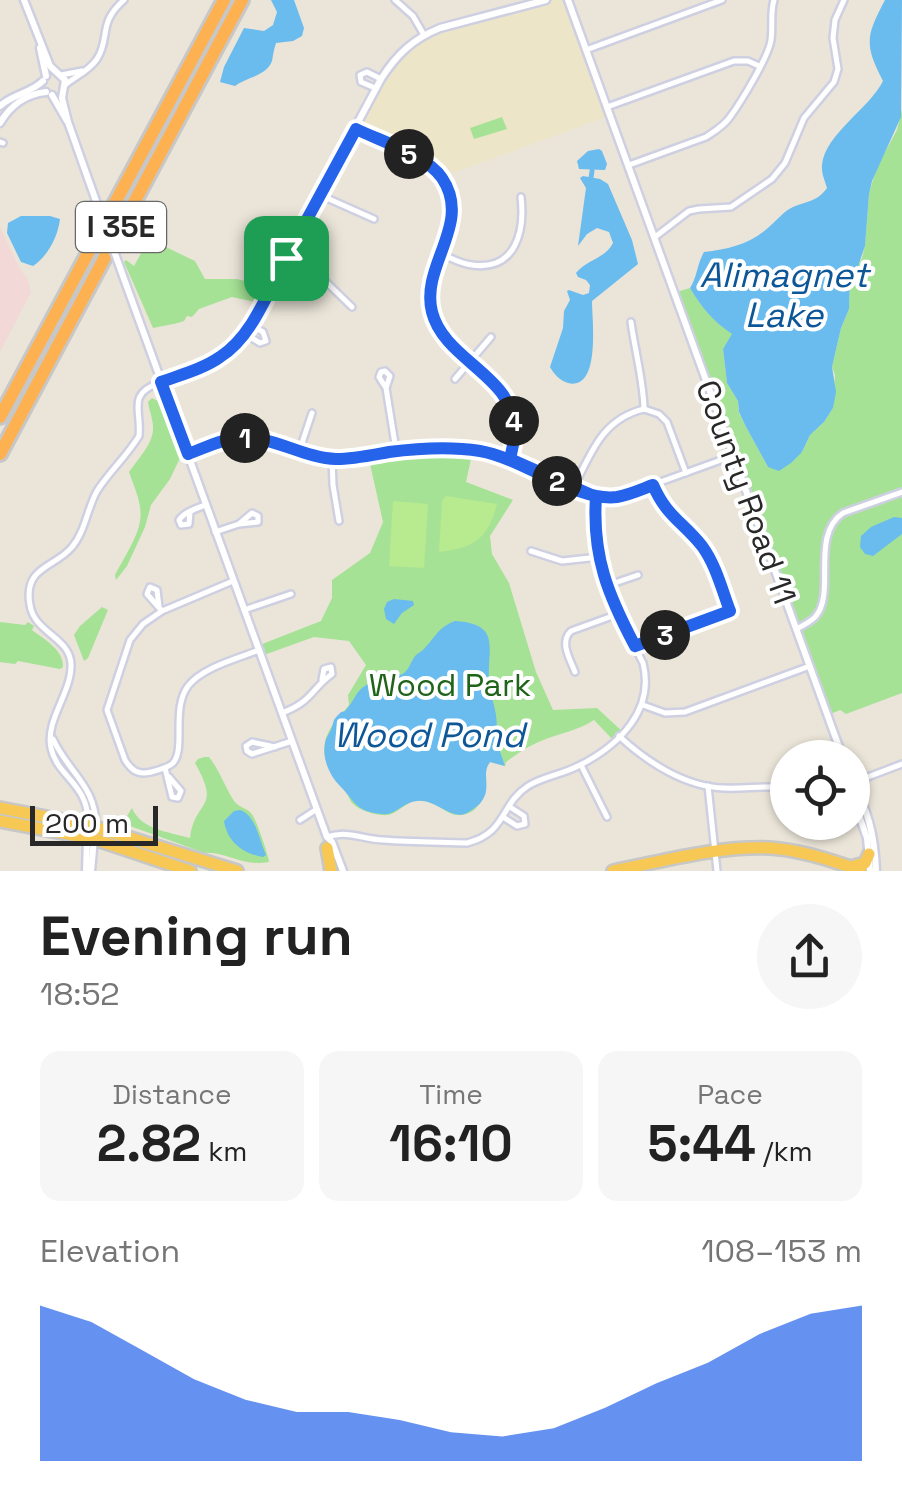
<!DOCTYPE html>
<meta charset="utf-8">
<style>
:root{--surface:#fff;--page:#f6f6f6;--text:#222;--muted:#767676;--accent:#2563eb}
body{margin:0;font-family:"Space Grotesk",sans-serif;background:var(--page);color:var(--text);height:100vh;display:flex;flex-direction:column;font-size:38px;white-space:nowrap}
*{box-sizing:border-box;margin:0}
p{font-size:32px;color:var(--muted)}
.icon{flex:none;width:55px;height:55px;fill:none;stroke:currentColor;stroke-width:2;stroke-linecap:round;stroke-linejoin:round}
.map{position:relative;height:871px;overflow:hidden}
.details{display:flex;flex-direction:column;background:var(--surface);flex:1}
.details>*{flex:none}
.buttons{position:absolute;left:770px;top:740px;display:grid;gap:20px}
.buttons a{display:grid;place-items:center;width:100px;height:100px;border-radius:50%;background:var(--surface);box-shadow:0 2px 8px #0004;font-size:50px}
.scale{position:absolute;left:30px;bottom:25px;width:128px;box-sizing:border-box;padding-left:10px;border:5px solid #282828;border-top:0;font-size:28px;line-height:35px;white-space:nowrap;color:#282828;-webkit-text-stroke:8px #fff;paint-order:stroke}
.pin{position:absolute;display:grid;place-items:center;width:85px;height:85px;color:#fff;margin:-42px;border-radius:20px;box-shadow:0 5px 15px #0006}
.km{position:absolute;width:50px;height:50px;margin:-25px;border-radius:50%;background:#222;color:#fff;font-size:28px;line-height:50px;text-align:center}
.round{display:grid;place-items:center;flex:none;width:105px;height:105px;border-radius:52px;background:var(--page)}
.head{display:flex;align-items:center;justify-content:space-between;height:170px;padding:0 40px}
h1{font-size:55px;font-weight:800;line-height:75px}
.figures{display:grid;grid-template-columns:repeat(3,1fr);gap:15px;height:170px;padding:10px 40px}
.figures div{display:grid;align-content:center;border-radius:20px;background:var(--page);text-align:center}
.figures b{font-size:50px;font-weight:800}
.figures small{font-size:28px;font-weight:400}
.figures p{font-size:28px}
.chart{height:280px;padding:20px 40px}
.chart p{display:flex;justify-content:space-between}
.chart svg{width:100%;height:180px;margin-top:10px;fill:var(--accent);opacity:.7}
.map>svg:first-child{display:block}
</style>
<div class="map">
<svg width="902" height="871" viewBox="0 0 902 871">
<rect width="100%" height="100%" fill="#ebe5d9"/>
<polygon fill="#ede5c8" points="546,0 568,0 609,116 442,177 424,162 356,129 390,65 424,35"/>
<polygon fill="#f2d8d6" points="0,227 20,269 28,280 31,292 0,352"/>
<g fill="#a5e295">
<path d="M 902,109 L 902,693 L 846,714 L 840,710 L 828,715 L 673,293 L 690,288 C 701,307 715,322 733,334 L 723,349 L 727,383 L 738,401 L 739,413 L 745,425 L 768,467 L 802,452 L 810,435 L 824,422 L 833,408 L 835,375 L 832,367 L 841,328 L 849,309 L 850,277 L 862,258 L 865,246 L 869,193 L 877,167 L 897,130 Z"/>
<polygon points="502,117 507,129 474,139 470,128"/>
<polygon points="149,239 195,261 205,279 237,279 263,286 255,302 232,297 199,309 192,317 187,316 184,321 178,323 153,328 124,262 126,260 134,266"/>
<path d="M 152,398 L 160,402 L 180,458 L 170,479 L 151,505 L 145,527 L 127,566 L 116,580 L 115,575 C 122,561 138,537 140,521 C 143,505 134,487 129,472 C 138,459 154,443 153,427 C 153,419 149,410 148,402 Z"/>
<path d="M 425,447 L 473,450 L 466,482 L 513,500 L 490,536 L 492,554 L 509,583 L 536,672 L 553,710 L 597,708 L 623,732 L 614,741 L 594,720 C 578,731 559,733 541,741 C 528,746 517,754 506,762 L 505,766 L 490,762 L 485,770 C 490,788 481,816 458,815 C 445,815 435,798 415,801 C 405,803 398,813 388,815 C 378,816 359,811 352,803 C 349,799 348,794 344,790 C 333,777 321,761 325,742 C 328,727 340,716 349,705 L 348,695 L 366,665 L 349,641 L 314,637 L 261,656 L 257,646 L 321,621 L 332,598 L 332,580 L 370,553 L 383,522 L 368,455 Z"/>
<polygon points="102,607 108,610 88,658 84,661 74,635 80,626"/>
<path d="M 0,622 L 25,625 L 28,622 L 34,626 L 32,630 C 45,640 64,650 63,667 L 60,669 L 18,661 L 15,664 L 0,662 Z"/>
<path d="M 204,757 L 209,757 C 220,771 225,787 234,801 C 239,808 249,808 253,816 C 257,822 269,857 269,862 C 241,867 225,851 205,853 L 116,821 L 119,816 L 127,816 L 132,808 C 141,830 170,832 190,838 C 195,798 222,811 195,763 L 198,759 Z"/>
</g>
<g fill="#b8ea90">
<path d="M 446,496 L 497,504 C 488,539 474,548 439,552 L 442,501 Z"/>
<polygon points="393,501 428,504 424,568 389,566"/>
</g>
<g fill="#6abbee">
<path d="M 271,0 L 294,0 L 304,28 L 302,36 L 293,41 L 276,43 C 274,49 273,55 272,61 C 267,76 246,77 235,86 L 220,82 L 224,67 L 244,28 L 264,31 L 273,25 L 277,12 Z"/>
<path d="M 885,0 L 902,0 L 901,117 L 872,181 L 869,194 L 865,246 L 855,275 L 850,278 L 849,309 L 841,328 L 832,367 L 836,392 L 833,408 L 824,422 L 810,435 L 802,452 L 791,463 L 779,471 L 768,467 L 745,425 L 739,412 L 738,401 L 727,383 L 723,349 L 732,334 C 714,322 701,307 690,288 C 697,278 697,264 704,252 C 729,249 750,244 769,227 C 777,220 784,211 793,207 C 807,201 817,202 827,188 C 825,181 821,173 822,165 C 825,134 870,108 883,81 C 864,44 866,36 885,0 Z"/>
<polygon points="599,149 602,151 607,164 605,170 579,169 577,161 588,151"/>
<path d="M 583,176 L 600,179 L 608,184 L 632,240 L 638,264 L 592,301 C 592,320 601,391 568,383 C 559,380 554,374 550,367 L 563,328 L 564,311 L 570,300 L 567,291 L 569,290 L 583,295 L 589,293 L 590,285 L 586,280 L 578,277 L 576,273 C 586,260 606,258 613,243 L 609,232 L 597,228 L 587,234 L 578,246 L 586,188 L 580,178 Z"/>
<path d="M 21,216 L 50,216 L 60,219 C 58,236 48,256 33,266 L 21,262 L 7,233 L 8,223 Z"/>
<polygon points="894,517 902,518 902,534 873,556 865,554 860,547 861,536 871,527"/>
<polygon points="394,599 413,601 414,605 402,613 394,624 386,619 384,609 387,602"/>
<path d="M 455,621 C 502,624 487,648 489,680 C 490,700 501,716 495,737 L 505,766 L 490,762 C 478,777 500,795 467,813 C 451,821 437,799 417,801 C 403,802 395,816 382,814 C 354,811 357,803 340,786 C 330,776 322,759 325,744 C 325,739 329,734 331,730 C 334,722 332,722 337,716 C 347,706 340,718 349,706 C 354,700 356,693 362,688 C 373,679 387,680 397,672 L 401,675 C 411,669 409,663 416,655 C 418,653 421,652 423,650 C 435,638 437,628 455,621 Z"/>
<path d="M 240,810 C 256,815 259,840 266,855 L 263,857 C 244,854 227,842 224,821 L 234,811 Z"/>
</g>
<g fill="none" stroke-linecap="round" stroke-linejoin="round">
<polyline stroke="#6abbee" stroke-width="5" points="591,178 592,171"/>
<defs>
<g id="minor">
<polyline points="395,0 413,16 424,35"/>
<polyline points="586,50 722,0"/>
<polyline points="61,75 82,71"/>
<path d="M 65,85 C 76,76 89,71 97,59 C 111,37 97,24 124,0"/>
<polyline points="375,88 361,82 360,75 367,72 381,79"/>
<polyline points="607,107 734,61 748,61 759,66"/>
<path d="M 356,129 C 380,141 427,156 443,178 C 471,219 429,255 430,297 C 431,357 505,368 514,421 C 517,434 512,447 510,459"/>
<polyline points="0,142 3,143"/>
<path d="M 629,165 L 706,137 C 715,131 724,126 730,117 C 741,102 769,56 771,40 C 773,26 770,13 774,0"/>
<polyline points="320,195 374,219"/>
<polyline points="655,237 689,211 699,209 731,207 772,179 785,163 804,118 834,82 838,69 833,38 835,20 844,0"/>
<path d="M 441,254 C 451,258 461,264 472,265 C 516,271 525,231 521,197"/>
<polyline points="286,258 321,277 352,307"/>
<path d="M 631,322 C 635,351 643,379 644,408"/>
<polyline points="245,334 260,343 266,341 263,332 250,325"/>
<polyline points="455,379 491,337"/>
<polyline points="386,388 379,377 381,372 385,371 390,376 386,388 396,450"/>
<polyline points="644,409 659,414 667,422 686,473"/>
<polyline points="299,452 312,413"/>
<polyline points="188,454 225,440 242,437 260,439 332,459 425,447 455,448 485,452 510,459 596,497 619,497 732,456"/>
<polyline points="332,459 333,485 339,521"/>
<path d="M 573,489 C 591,453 602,419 644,409"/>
<path d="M 190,512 L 189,524 L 181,525 L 179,520 C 184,512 197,508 206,505"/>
<polyline points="215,532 239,524 258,522 258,516 252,513 239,524"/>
<polyline points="531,551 562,561 599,557"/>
<path d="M 233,581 L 162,611 L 143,624 L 130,640 L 107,710 L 125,760 C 132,771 138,775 151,772 C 158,770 168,768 173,763 C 186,749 171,709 188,686 C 203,667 237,659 259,650"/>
<polyline points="606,586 638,575"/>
<polyline points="159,607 157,590 150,587 147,594 162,611"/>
<polyline points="244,610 291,594"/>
<path d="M 797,629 C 803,625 811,622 816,616 C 836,592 810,535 843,513 L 902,492"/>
<path d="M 635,646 L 731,611 C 722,588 716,562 699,544 C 681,523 665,513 654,486"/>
<path d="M 575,672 C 570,659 559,642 571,631 L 618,614"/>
<polyline points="643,705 665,713 685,712 810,666"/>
<path d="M 282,713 C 313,701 310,690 332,674 L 331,667 L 324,669 L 322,680"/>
<path d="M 619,736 C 647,762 685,787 724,788 C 746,789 766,785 788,788"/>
<path d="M 53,739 C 68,772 96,786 96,826"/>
<polyline points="275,747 252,742 246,746 247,751 252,754 292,741"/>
<polyline points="581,765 607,817"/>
<polyline points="165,768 172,797 178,798 181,791 169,777"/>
<polyline points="852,783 902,764"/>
<polyline points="708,786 717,871"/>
<polyline points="503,817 517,826 525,824 524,816 510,807"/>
<polyline points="300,820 317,809"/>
<path d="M 88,822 C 88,783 57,777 51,748 C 45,721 71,693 71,666 C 72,638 34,633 30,605 C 23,566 55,568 72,547 C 85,532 87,509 97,491 C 109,472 127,456 139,436 C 142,410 126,394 161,382"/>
<path d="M 327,837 C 349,830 361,839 383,840 C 411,842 439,842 467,843 C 507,833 500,804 528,786 C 542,777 563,774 578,766 C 619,746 655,710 643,663 C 614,605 591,564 596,497"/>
</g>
<g id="tertiary">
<polyline points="24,0 50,66 65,80 62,98 68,122 91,187"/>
<polyline points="568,0 843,758"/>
<polyline points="40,48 46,76"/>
<polyline points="52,95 67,121"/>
<path d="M 0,106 C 13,94 31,93 43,81"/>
<path d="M 0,123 C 10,106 26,94 46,92"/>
<polyline points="123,276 327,837 332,842 343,871"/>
<path d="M 161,382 C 195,369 219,361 245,334 L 381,79 C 397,54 413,39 440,28 L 546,0"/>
<path d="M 852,785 C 870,810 875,841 876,871"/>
<polyline points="852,796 867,838 870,871"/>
<polyline points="86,871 87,839"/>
<polyline points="91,871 94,839"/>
</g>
<g id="trunk">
<polyline points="0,808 88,825 237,871"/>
<polyline points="0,821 94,839 190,871"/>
<polyline points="327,848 331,871"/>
<polyline points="851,867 865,863 869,854"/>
<path d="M 613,871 C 664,861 717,846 770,848 C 801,850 832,860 861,871"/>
</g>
<g id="motorway">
<polyline points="0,417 224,0"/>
<polyline points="0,454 242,0"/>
</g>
</defs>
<use href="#minor" stroke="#ced0e1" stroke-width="10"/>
<use href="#tertiary" stroke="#ced0e1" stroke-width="11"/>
<use href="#trunk" stroke="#c7c7c7" stroke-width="16"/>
<use href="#motorway" stroke="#c7c7c7" stroke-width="18"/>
<use href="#minor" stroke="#fff" stroke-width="5"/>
<use href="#tertiary" stroke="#fff" stroke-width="6"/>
<use href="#trunk" stroke="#f7c854" stroke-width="11"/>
<use href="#motorway" stroke="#feb150" stroke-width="12"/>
<defs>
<polyline id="tertiary-bridge" points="91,187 123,276"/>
</defs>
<use href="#tertiary-bridge" stroke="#ced0e1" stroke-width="11" stroke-linecap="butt"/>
<use href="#tertiary-bridge" stroke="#fff" stroke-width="6"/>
</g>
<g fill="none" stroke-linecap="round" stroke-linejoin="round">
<defs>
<path id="route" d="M 286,258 C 268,291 253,336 220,357 C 203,369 180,375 161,382 L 188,454 C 205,448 221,439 239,438 C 272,435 303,458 336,459 C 354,459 372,455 389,452 C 420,448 449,446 480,451 C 525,459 576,502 617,497 C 629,495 642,489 653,485 C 667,517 682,521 702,546 C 716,565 722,590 730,611 L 635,646 C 608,595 592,556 596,497 L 510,459 C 512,449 515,439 515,429 C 514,376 444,360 432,312 C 420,265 473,224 442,178 C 427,155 380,141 356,129 L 286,258"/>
</defs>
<use href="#route" stroke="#fff" stroke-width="20"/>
<use href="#route" stroke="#2563eb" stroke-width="12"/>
</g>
<g text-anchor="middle" stroke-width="8" stroke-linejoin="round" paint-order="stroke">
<rect fill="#fff" stroke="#686868" stroke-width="2.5" x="76" y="202" width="90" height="50" rx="8"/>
<g font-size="30" font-weight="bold" fill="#282828">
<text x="121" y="237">I 35E</text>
</g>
<g font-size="32" fill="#282828" stroke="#fff">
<text transform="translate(746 492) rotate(70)" y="11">County Road 11</text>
</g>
<g font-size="32" fill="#1f6419" stroke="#fff">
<text x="450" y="696">Wood Park</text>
</g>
<g font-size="35" font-style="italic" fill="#0d5697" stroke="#fff">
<text x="784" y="287">Alimagnet<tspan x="784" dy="40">Lake</tspan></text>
<text x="429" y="747">Wood Pond</text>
</g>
</g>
</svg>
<div class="buttons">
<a><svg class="icon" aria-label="locate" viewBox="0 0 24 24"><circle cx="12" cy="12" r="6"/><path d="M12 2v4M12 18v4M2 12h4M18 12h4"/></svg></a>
</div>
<div class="scale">200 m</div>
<div class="pin" style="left:286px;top:258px;background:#1e9e55"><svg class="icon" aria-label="arrive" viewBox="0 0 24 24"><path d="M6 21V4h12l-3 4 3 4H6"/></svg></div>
<b class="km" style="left:245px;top:438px">1</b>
<b class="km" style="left:557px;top:481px">2</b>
<b class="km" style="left:665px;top:635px">3</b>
<b class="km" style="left:514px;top:421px">4</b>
<b class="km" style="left:409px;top:154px">5</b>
</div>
<section class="details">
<div class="head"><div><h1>Evening run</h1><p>18:52</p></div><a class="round"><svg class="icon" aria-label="share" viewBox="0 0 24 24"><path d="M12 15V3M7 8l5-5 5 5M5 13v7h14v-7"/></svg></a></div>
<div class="figures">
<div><p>Distance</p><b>2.82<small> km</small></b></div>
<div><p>Time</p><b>16:10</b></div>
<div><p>Pace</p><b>5:44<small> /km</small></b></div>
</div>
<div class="chart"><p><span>Elevation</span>108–153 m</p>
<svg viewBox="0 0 160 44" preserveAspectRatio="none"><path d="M0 44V6L10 10L20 17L30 24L40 29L50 32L60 32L70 34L80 37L90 38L100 36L110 31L120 25L130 20L140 13L150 8L160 6V44z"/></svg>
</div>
</section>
